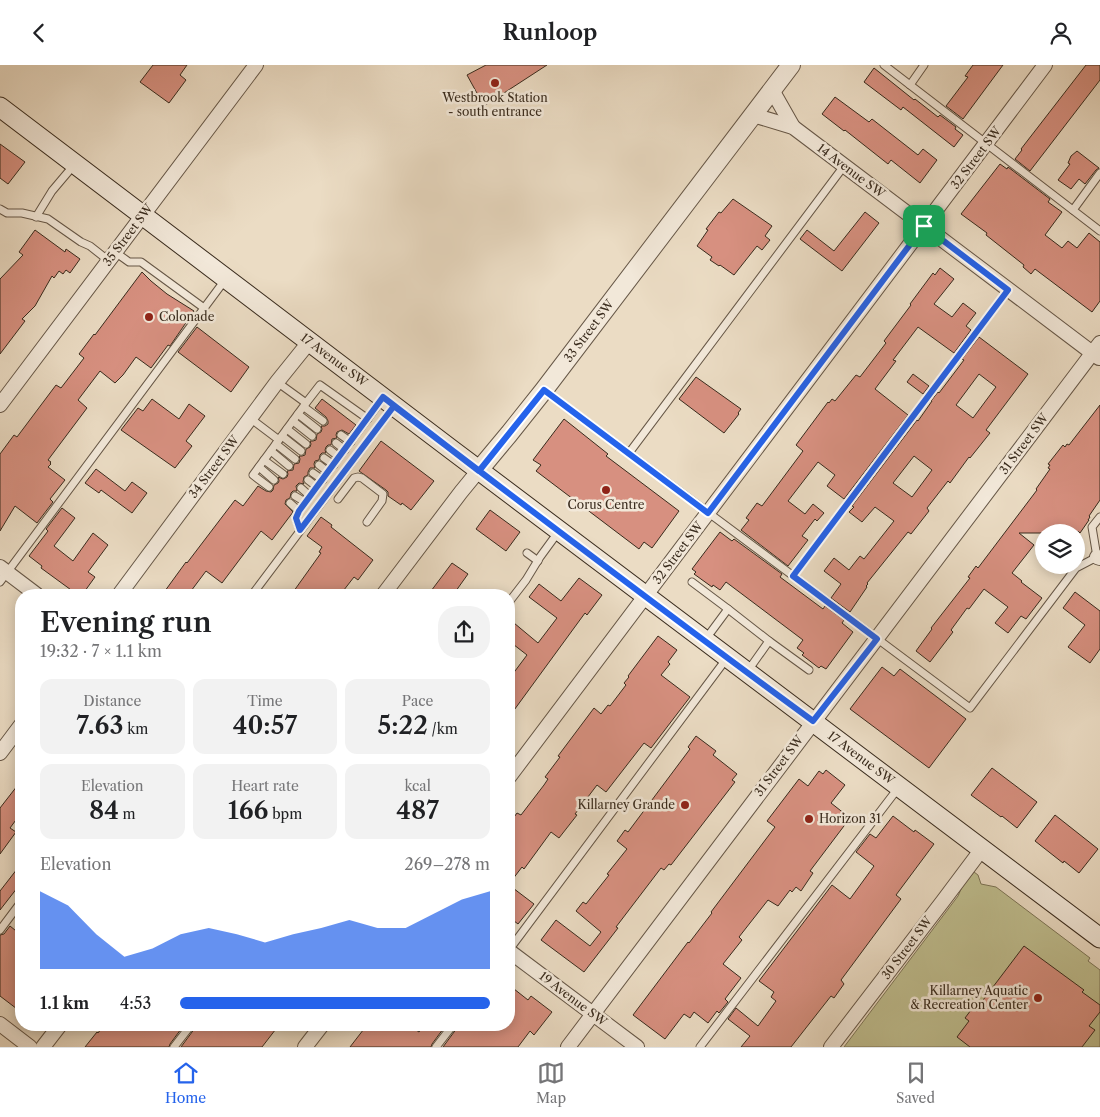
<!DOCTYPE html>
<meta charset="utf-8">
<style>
:root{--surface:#fff;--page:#f2f2f2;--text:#202124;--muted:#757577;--line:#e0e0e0;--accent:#2563eb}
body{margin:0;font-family:"Libre Caslon Text",serif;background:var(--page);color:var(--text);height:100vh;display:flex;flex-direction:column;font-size:19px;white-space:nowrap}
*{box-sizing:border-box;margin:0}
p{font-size:16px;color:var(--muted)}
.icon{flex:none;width:28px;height:28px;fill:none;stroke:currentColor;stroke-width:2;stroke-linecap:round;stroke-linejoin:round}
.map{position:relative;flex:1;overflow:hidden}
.details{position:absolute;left:15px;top:524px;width:500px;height:442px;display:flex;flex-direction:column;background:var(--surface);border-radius:20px;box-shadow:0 2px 12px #0003}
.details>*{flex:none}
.fabs{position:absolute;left:1035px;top:459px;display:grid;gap:10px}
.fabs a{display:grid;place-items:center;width:50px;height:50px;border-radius:50%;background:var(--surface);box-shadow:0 2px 12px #0003;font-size:25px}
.pin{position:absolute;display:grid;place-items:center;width:42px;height:42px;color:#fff;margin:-21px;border-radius:10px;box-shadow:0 2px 8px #0006}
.round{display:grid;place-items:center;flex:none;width:52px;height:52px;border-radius:20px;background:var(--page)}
.headline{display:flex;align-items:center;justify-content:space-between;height:85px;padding:0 25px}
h1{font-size:28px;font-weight:600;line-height:38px}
.figures{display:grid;grid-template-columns:repeat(3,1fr);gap:8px;height:85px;padding:5px 25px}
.figures div{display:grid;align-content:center;border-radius:12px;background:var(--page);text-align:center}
.figures b{font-size:25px;font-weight:600}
.figures small{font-size:14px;font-weight:400}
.figures p{font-size:14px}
.chart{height:140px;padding:10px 25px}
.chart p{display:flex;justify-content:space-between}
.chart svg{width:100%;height:90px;margin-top:5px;fill:var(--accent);opacity:.7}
ul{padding:0 25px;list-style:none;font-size:16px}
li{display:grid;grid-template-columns:80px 60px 1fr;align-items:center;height:38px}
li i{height:12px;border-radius:6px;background:var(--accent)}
header{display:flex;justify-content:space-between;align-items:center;height:65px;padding:0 25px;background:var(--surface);font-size:22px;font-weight:600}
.dock{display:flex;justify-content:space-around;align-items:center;height:70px;border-top:1px solid var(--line);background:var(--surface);font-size:14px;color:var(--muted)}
.dock a{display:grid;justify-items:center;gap:2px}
.dock .active{color:var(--accent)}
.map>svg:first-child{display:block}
</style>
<header><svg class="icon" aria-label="back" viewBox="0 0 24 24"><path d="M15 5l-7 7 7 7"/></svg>Runloop<svg class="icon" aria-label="person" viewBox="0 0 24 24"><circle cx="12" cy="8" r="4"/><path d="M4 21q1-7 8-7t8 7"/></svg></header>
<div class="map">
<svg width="1100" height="982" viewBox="0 0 1100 982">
<rect width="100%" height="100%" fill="#ebdcc4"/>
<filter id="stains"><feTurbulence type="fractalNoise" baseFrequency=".004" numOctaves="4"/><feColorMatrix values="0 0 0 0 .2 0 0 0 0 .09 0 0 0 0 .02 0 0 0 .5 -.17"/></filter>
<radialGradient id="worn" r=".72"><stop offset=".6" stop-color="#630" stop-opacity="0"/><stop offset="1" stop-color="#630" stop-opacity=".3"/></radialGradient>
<polygon fill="#bfbe8f" stroke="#7c7456" points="974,807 978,810 981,819 996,822 1090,893 1088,896 1100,905 1100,982 844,982 958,831 962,822"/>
<g fill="#d79080" stroke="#392b1d" fill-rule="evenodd">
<polygon points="153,0 187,0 180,10 186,15 169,38 140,17"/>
<polygon points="486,0 547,0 484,41 467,10"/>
<polygon points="973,0 1003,0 963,54 946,41 968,12 965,11"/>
<polygon points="1086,0 1100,0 1100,15 1030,106 1015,94 1022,85 1021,84"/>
<polygon points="874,3 914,35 915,34 938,52 940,50 956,62 955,64 963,70 954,82 903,42 901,45 864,17"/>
<polygon points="835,32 869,57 872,54 918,90 923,84 937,95 920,118 891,95 888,99 845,65 844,66 822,49"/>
<polygon points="0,79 25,97 8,119 0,113"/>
<polygon points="1077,86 1099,103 1096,105 1085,119 1079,114 1071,124 1058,115 1070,99 1068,98 1071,91"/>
<polygon points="1000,99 1007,104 1008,102 1050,134 1048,137 1062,147 1045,170 1062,183 1068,176 1077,183 1089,168 1100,177 1100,236 1092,247 1035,204 1031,209 1023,202 1024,200 986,170 987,168 961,149"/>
<polygon points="733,134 772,161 765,171 770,175 762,185 757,181 734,210 720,200 719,201 710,195 712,192 697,181 708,165 706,164 719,147 721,148"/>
<polygon points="865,147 879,158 842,206 800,174 807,165 834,186"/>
<polygon points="35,165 65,187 66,184 80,194 70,208 66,205 63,209 59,206 54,213 52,211 35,241 22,254 25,256 0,289 0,214 23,190 19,187"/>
<polygon points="940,203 954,214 934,239 952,252 963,238 976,248 966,261 971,265 954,288 918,262 893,295 896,296 875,324 908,350 844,434 827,421 835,410 818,397 788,436 805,449 813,439 824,448 817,456 815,454 802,471 808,475 788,501 741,465 749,455 746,453 757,438 762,441 803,386 796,380 828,337 829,338 832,334 835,336 856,310 860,312 886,278 884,276 911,240 910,239 933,208 935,210"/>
<polygon points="142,207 151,216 167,229 194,246 170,281 168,280 151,303 136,292 123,310 115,318 100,306 78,335 87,343 48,395 51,397 50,398 51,399 48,402 65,415 50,434 53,437 37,458 15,441 0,466 0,389 14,370 17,372 56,320 61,323 84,293 79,289 94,269 95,270"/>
<polygon points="197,262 249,302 231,327 178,287"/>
<path d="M 979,272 L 1028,309 L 986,365 L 990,368 L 970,393 L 969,392 L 950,418 L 948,416 L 927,443 L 929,446 L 911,469 L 908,467 L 867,518 L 868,519 L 866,521 L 867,522 L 850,547 L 831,533 L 841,519 L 824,506 L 834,493 L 849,505 L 860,491 L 864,494 L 894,456 L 875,442 L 862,457 L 849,447 L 854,442 L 852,441 L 917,355 L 918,356 L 932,336 L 931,336 L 938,327 L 939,328 L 964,295 L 962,294 ZM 979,309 L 996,322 L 973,353 L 956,340 ZM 914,391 L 932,405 L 912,432 L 893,418 Z"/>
<polygon points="913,309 929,321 923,329 907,317"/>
<polygon points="696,312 741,344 738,348 739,349 724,368 679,334"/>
<polygon points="152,334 179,354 189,339 205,351 186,376 192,381 175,403 121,365 138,343 143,346"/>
<polygon points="322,334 356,360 349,369 342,365 337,367 336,370 337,373 332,374 331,380 328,380 326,382 325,385 326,388 322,388 320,390 319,395 315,396 314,399 315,403 310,403 308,407 308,410 304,412 303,417 304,419 299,418 296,421 297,426 293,426 291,428 290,433 286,435 285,439 293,447 272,475 261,466 222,518 206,506 188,530 162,530 186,497 187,498 235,435 243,441 258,421 266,426 271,427 273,425 274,420 278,418 279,416 278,412 283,414 287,412 288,409 287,406 293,405 294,399 299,398 300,394 299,391 302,391 305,390 306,384 310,382 311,379 310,376 313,376 316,375 317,369 321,367 322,364 321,361 325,361 328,359 328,356 326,352 315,343"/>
<polygon points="1100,340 1100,435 1089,451 1090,452 1088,455 1089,455 1080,468 1078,466 1077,468 1019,468 1034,480 1012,508 1022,516 1021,517 1042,533 1026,554 1021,551 1008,568 995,558 1008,542 984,524 969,544 967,543 951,565 953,567 930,597 916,586 932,564 931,563 970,513 968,512 976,501 978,503 1037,425 1036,424 1050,404 1048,403 1050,400 1048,399 1063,380 1065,382 1067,379 1069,380"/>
<polygon points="564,354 608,389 606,391 679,446 652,483 644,477 639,484 536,406 541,400 533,395"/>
<polygon points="381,376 434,416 411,445 402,438 401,440 388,431 388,427 386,425 359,406"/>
<polygon points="96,404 125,426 132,417 147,428 132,448 101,425 99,428 85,418"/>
<polygon points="62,443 75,453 54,481 73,496 93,468 108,480 88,507 95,512 82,530 78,530 41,503 42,501 29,491 48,466 46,464"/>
<polygon points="490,445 520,467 506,486 476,464"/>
<polygon points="321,452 332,460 331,462 373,495 358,515 354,512 340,530 291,530 321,488 319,487 322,482 307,471"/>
<polygon points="720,467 732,476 734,474 782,509 780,512 823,544 825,541 844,555 842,558 853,567 826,604 821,601 819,603 802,590 804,588 797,583 803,575 726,517 720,525 713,520 712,522 694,509 696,507 692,504"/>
<polygon points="452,498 468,509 453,530 428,530"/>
<polygon points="579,513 602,530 587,550 585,548 509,652 509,614 527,590 509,576 509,565 514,558 538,578 557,553 529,532 539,519 561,536"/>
<polygon points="1075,527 1100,546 1100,584 1090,598 1068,582 1085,560 1063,543"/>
<polygon points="658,571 677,585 668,597 670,599 661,610 690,632 651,683 644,678 606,727 597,720 575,749 577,750 559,773 551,767 524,804 522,802 509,819 509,759 517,748 521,750 544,720 548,714 545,712 560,692 558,691 594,643 601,649 608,640 610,641 626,620 624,618 629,612 628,611"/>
<polygon points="882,602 894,611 900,604 966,654 929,703 850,644"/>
<polygon points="696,671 716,686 713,690 737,709 732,715 735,717 671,800 669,799 664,805 661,803 616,862 618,863 584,907 541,875 556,855 590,881 601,867 576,846 583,837 586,839 609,810 607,809 627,784 617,776 625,765 628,767 690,684 688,682"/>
<polygon points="992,703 1037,737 1017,763 1002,751 1001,752 971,730"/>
<polygon points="826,705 845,720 831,738 850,753 810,806 813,808 801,826 796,822 792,827 790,825 778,841 768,835 739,872 742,875 723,899 741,913 725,934 728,937 719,948 717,946 708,958 694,947 690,953 684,949 665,974 633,950 688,877 689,878 712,848 711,847 775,762 767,756 799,714 808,721 819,706 823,709"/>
<polygon points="21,716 21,748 10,763 16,767 0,789 0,743"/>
<polygon points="1055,750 1098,784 1079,808 1064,796 1063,798 1035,776"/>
<polygon points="893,751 914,767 915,765 934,779 896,830 901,834 841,915 844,919 834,933 831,931 791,982 741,982 750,971 728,954 736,943 758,961 776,936 771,932 774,927 759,916 832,820 850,834 874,801 856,787 870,769 876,773"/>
<polygon points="21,799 21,818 0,845 0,826"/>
<polygon points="509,820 534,839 518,859 509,852"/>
<polygon points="10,861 21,870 21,947 0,931 0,870 4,869"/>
<polygon points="1024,881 1084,925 1082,927 1100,940 1100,947 1089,961 1095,965 1082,982 970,982 957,972 969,956 965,953 974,941 977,943"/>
<polygon points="509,920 528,935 531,931 552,947 534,970 530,966 518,982 443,982 457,963 458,960 498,960 500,962 501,960 509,960"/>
<polygon points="104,960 184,960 170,979 169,982 85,982 97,967 98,968"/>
<polygon points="196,960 279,960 262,982 181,982 195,963"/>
<polygon points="367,960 409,960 419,967 424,960 446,960 432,979 431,982 350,982"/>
</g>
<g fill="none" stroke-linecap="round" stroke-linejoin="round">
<defs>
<g id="service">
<polyline points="884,0 1100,166"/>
<polyline points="910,20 924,0"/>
<polyline points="0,144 7,148 22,148 48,154 81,177 90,181 109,196"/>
<polyline points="1073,145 1100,108"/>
<polyline points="36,152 52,126 74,100"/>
<polyline points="115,187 129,197 141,197 204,243"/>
<polyline points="544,325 970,643 1076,503 1097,492 1092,462 1100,452"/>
<polyline points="306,338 320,320 368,354"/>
<polyline points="304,342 323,356"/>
<polyline points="298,349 317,364"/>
<polyline points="250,353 279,375"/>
<polyline points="293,356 312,371"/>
<polyline points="287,364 306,379"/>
<polyline points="341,370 351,377"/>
<polyline points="282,371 301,386"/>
<polyline points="336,378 345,385"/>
<polyline points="276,379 295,394"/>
<polyline points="330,385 339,392"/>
<polyline points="271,386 289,401"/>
<polyline points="629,388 844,101"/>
<polyline points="324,393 334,400"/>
<polyline points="264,395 283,409"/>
<polyline points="319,400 328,407"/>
<polyline points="259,402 274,415"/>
<polyline points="313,408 323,415"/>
<polyline points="308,415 317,422"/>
<polyline points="269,422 253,410 306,338 277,317"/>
<polyline points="301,423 310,431"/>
<polyline points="295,431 305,437"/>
<polyline points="338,434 354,413 358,412 362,413 383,429 382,436 367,457"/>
<polyline points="290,438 299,446"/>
<polyline points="300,465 296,453 299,446 383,333"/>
<polyline points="527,488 538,496"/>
<polyline points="793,511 1008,225"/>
<polyline points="0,517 225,215"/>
<polyline points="692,517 728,544 705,575"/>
<polyline points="252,530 394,341"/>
<polyline points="509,537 526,515 540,492 559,466"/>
<polyline points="728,544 769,576 747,607"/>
<polyline points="769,576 809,605"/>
<polyline points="0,865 21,837"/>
<polyline points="509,885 727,593"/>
<polyline points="174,982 191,960"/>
<polyline points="436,982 453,960"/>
<polyline points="700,982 899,722"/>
</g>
<g id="minor">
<polyline points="772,25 793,62"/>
<polyline points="753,50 793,62 1099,293"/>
<polyline points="0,340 256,0"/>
<polyline points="1097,492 1100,493"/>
<polyline points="0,502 37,530"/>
<polyline points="119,530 277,317 310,276"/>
<polyline points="383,530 461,427 479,405"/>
<polyline points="0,688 21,660"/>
<polyline points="509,712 1045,0"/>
<polyline points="509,886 637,982"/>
<polyline points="0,959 30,982"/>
<polyline points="43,982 60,960"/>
<polyline points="305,982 322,960"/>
<polyline points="568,982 1100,278"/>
<polyline points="831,982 943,836 982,784"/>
</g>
<polyline id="tertiary" points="479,405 509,369 544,325 791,0"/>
<polyline id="secondary" points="0,42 452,385 1100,873"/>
</defs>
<use href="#service" stroke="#665747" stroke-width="9"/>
<use href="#minor" stroke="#665747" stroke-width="16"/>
<use href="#tertiary" stroke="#665747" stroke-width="20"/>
<use href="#secondary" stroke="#392b1d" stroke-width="21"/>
<use href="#service" stroke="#f2e8d9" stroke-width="7"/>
<use href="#minor" stroke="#f2e8d9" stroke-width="14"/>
<use href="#tertiary" stroke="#f2e8d9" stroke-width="18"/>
<use href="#secondary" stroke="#f2e8d9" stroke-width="19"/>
</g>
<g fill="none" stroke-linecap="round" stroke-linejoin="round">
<defs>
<path id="route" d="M 924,161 L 708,448 L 544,325 L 479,406 L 383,332 L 299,446 L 296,453 L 300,465 L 394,341 C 533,447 672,553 813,656 L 877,574 L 793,511 L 1008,225 L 924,161"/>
</defs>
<use href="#route" stroke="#fff" stroke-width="10"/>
<use href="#route" stroke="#2563eb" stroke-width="6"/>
</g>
<g fill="#8f2418" stroke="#f2e8d9" stroke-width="2">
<circle cx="495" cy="18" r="5"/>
<circle cx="149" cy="252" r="5"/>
<circle cx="606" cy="425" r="5"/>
<circle cx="685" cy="740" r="5"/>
<circle cx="809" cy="754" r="5"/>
<circle cx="1038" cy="933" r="5"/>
</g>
<g text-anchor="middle" stroke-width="5" stroke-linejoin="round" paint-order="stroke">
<g font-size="12" fill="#392b1d" stroke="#f2e8d9">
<text x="495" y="37">Westbrook Station<tspan x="495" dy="14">- south entrance</tspan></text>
<text x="159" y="256" text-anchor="start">Colonade</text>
<text x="606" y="444">Corus Centre</text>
<text x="675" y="744" text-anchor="end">Killarney Grande</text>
<text x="819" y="758" text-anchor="start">Horizon 31</text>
<text x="1028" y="930" text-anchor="end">Killarney Aquatic<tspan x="1028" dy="14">&amp; Recreation Center</tspan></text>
</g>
<g font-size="12" fill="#392b1d" stroke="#f2e8d9">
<text transform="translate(976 93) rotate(-53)" y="4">32 Street SW</text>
<text transform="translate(851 106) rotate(37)" y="4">14 Avenue SW</text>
<text transform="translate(128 170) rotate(-53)" y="4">35 Street SW</text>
<text transform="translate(589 266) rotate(-53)" y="4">33 Street SW</text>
<text transform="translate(334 295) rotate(37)" y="4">17 Avenue SW</text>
<text transform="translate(1024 379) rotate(-53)" y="4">31 Street SW</text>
<text transform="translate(214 402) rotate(-53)" y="4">34 Street SW</text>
<text transform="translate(678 488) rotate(-53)" y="4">32 Street SW</text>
<text transform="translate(861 693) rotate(37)" y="4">17 Avenue SW</text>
<text transform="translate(779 701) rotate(-53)" y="4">31 Street SW</text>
<text transform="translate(907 883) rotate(-53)" y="4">30 Street SW</text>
<text transform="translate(573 934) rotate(37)" y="4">19 Avenue SW</text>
</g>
</g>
<rect width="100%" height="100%" filter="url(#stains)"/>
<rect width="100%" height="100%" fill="url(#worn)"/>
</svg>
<div class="fabs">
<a><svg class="icon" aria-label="layers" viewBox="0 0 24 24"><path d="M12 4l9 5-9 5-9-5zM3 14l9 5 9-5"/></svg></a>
</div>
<div class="pin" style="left:924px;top:161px;background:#1e9e55"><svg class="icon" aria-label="arrive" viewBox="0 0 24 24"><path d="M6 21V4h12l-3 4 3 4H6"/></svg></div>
<section class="details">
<div class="headline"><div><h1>Evening run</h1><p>19:32 · 7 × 1.1 km</p></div><a class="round"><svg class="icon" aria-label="share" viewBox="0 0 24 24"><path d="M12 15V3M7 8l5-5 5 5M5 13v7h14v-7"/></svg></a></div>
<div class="figures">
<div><p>Distance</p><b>7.63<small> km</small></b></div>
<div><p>Time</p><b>40:57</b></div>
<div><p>Pace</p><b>5:22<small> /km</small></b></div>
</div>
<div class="figures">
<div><p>Elevation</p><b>84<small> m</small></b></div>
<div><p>Heart rate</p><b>166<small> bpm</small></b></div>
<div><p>kcal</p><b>487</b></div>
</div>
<div class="chart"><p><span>Elevation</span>269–278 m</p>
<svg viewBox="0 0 160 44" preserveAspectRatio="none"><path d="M0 44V6L10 13L20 27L30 38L40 34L50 27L60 24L70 27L80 31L90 27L100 24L110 20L120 24L130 24L140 17L150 10L160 6V44z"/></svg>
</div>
<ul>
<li><b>1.1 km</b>4:53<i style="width:100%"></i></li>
</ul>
</section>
</div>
<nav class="dock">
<a class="active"><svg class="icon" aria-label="home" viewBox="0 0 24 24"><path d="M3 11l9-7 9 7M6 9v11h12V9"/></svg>Home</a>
<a><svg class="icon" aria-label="map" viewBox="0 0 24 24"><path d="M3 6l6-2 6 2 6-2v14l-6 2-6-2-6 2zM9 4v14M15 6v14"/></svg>Map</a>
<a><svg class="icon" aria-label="saved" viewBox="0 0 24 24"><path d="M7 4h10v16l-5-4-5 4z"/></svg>Saved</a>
</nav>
